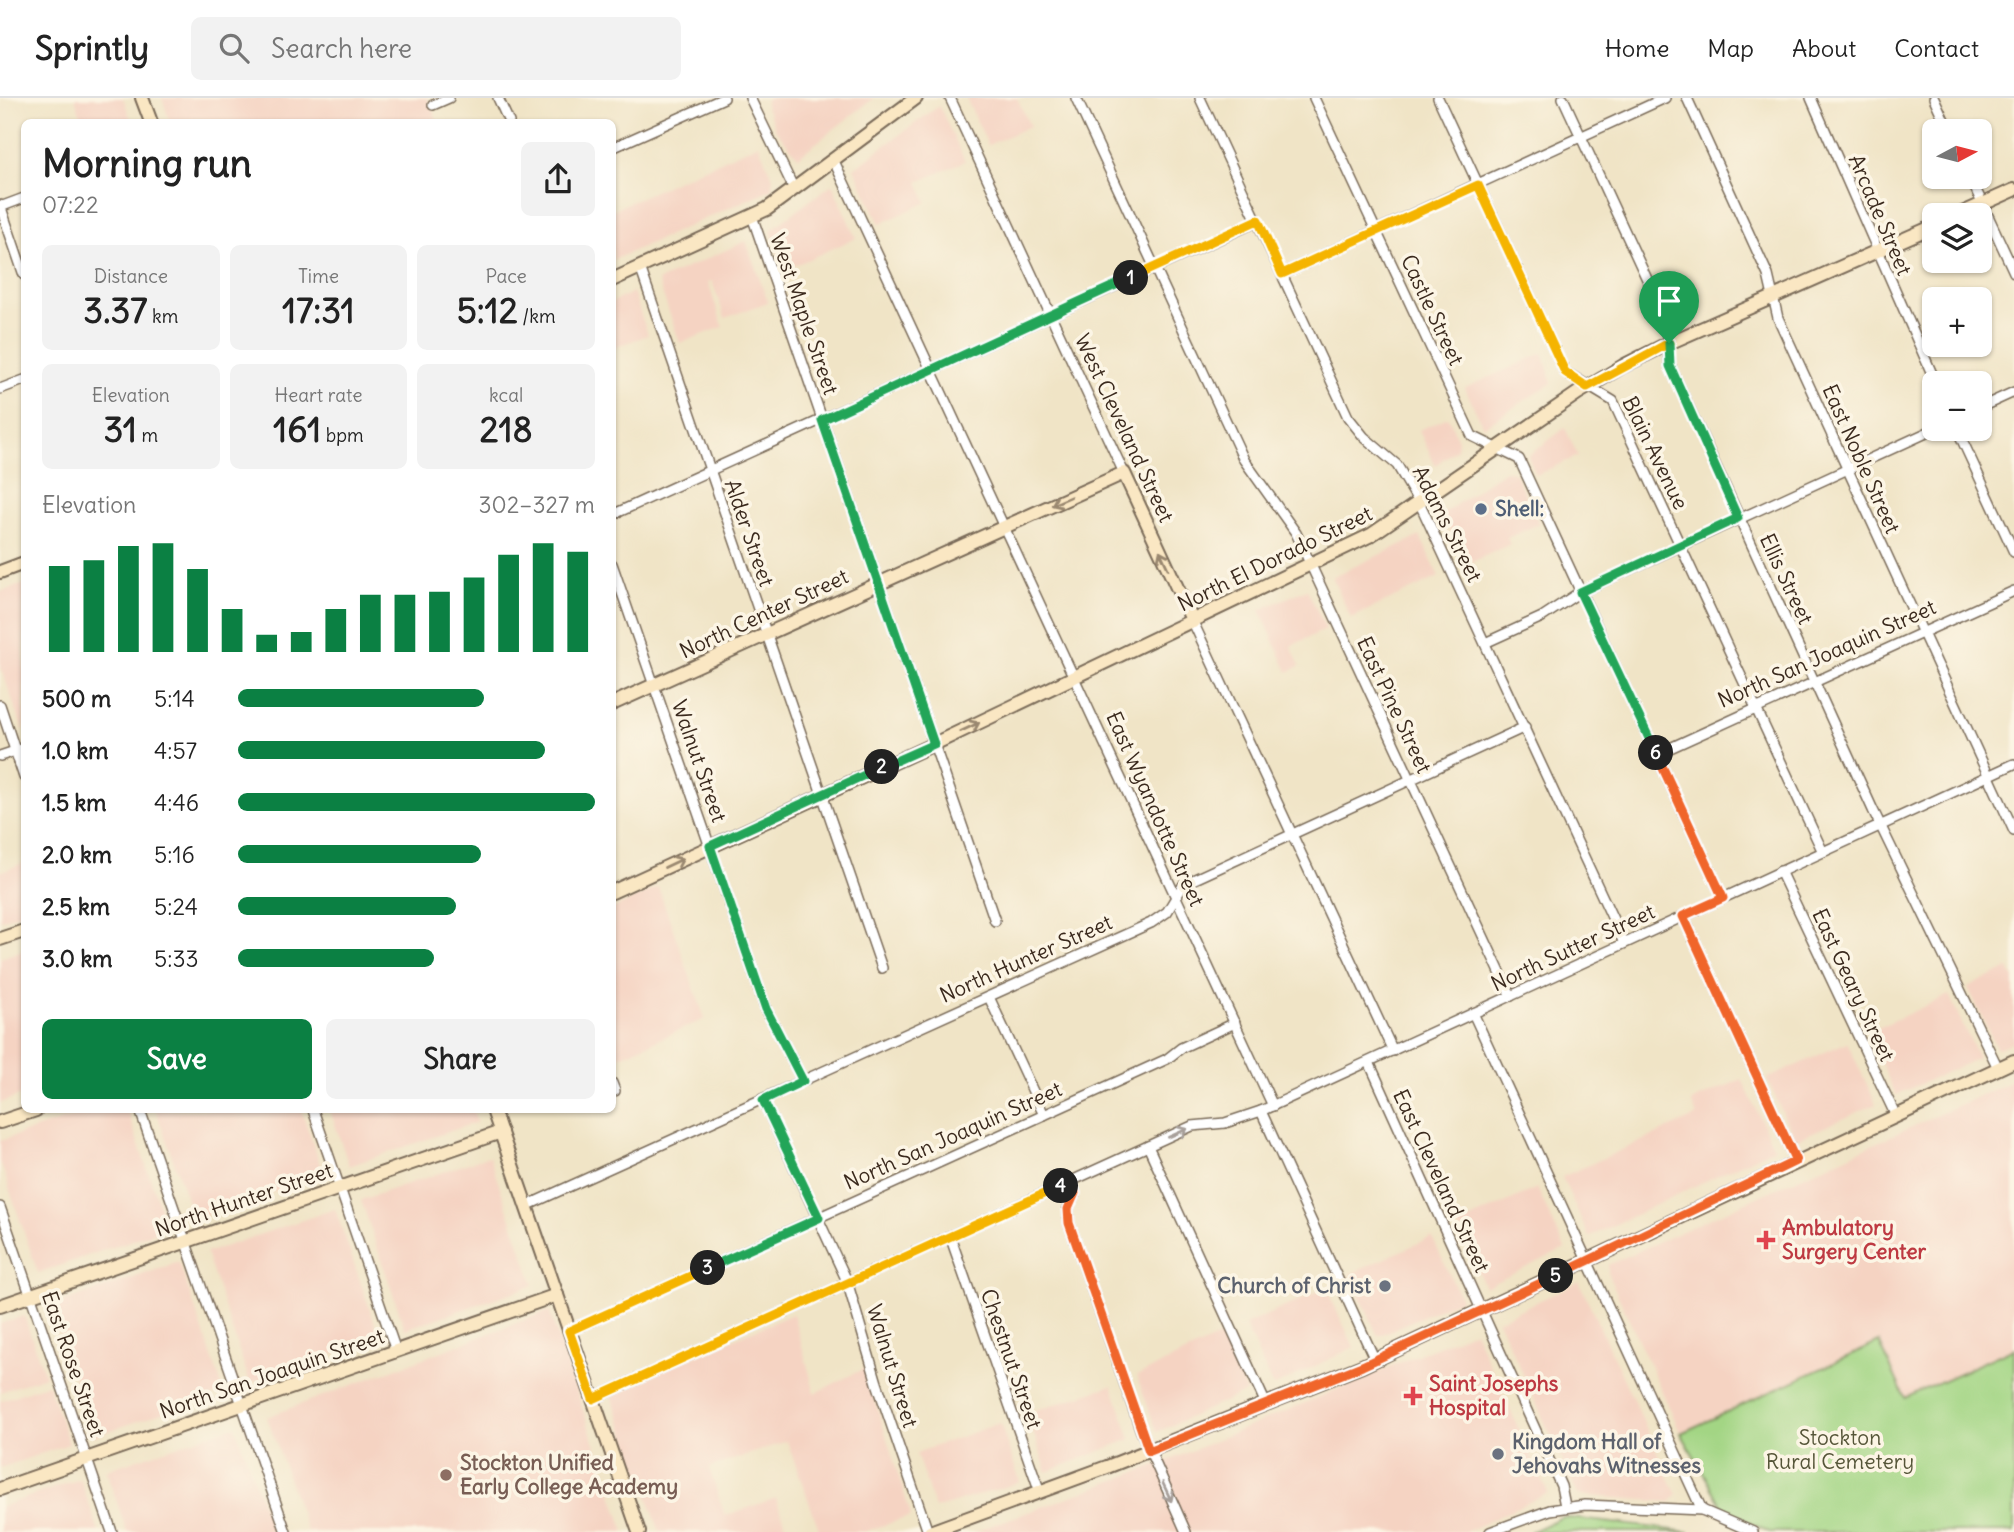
<!DOCTYPE html>
<meta charset="utf-8">
<style>
:root{--surface:#fff;--page:#f2f2f2;--text:#222;--muted:#767676;--line:#e0e0e0;--accent:#0b8043}
body{margin:0;font-family:Delius,sans-serif;background:var(--page);color:var(--text);height:100vh;display:flex;flex-direction:column;font-size:26px;white-space:nowrap}
*{box-sizing:border-box;margin:0}
p{font-size:23px;color:var(--muted)}
.icon{flex:none;width:38px;height:38px;fill:none;stroke:currentColor;stroke-width:2;stroke-linecap:round;stroke-linejoin:round}
.map{position:relative;flex:1;overflow:hidden}
.drawer{position:absolute;left:21px;top:21px;width:595px;height:994px;display:flex;flex-direction:column;background:var(--surface);border-radius:10px;box-shadow:0 2px 5px #0004}
.drawer>*{flex:none}
.needle{width:46px;rotate:83deg}
.fabs{position:absolute;left:1922px;top:21px;display:grid;gap:14px}
.fabs a{display:grid;place-items:center;width:70px;height:70px;border-radius:10px;background:var(--surface);box-shadow:0 2px 5px #0004;font-size:35px}
.pin{position:absolute;display:grid;place-items:center;width:60px;height:60px;color:#fff;margin:-72px -30px;border-radius:50% 50% 50% 0;rotate:-45deg;box-shadow:0 0 7px #0007}
.pin .icon{rotate:45deg}
.km{position:absolute;width:35px;height:35px;margin:-18px;border-radius:50%;background:#222;color:#fff;font-size:19px;line-height:35px;text-align:center}
.round{display:grid;place-items:center;flex:none;width:74px;height:74px;border-radius:10px;background:var(--page)}
.head{display:flex;align-items:center;justify-content:space-between;height:119px;padding:0 21px}
h1{font-size:38px;font-weight:700;line-height:52px}
.figures{display:grid;grid-template-columns:repeat(3,1fr);gap:10px;height:119px;padding:7px 21px}
.figures div{display:grid;align-content:center;border-radius:10px;background:var(--page);text-align:center}
.figures b{font-size:35px;font-weight:700}
.figures small{font-size:19px;font-weight:400}
.figures p{font-size:19px}
.chart{height:196px;padding:14px 21px}
.chart p{display:flex;justify-content:space-between}
.chart svg{width:100%;height:126px;margin-top:7px;stroke:var(--accent);stroke-width:6}
.action{display:flex;gap:14px;margin-top:auto;padding:14px 21px}
.action a{flex:1;height:80px;border-radius:10px;background:var(--accent);color:#fff;font-size:28px;font-weight:700;line-height:80px;text-align:center}
.action a+a{background:var(--page);color:var(--text)}
ul{padding:0 21px;list-style:none;font-size:23px}
li{display:grid;grid-template-columns:112px 84px 1fr;align-items:center;height:52px}
li i{height:18px;border-radius:9px;background:var(--accent)}
header{display:flex;align-items:center;gap:42px;box-sizing:border-box;height:98px;padding:0 35px;background:var(--surface);border-bottom:2px solid var(--line)}
header strong{font-size:33px}
nav{display:flex;gap:38px;margin-inline-start:auto;font-size:24px}
.search{width:490px;height:63px;background:var(--page);display:flex;align-items:center;gap:18px;box-sizing:border-box;padding:0 24px;border-radius:10px;color:var(--muted);font-size:26px}
.map>svg:first-child{display:block}
</style>
<header>
<strong>Sprintly</strong>
<div class="search"><svg class="icon" aria-label="search" viewBox="0 0 24 24"><circle cx="10" cy="10" r="6"/><path d="M15 15l6 6"/></svg>Search here</div>
<nav><a>Home</a><a>Map</a><a>About</a><a>Contact</a></nav>
</header>
<div class="map">
<svg width="2014" height="1434" viewBox="0 0 2014 1434">
<rect width="100%" height="100%" fill="#fcf5e5"/>
<filter id="ink" filterUnits="userSpaceOnUse"><feTurbulence type="fractalNoise" baseFrequency=".0143" numOctaves="2"/><feDisplacementMap in="SourceGraphic" scale="14" xChannelSelector="R" yChannelSelector="G"/><feConvolveMatrix kernelMatrix="1 2 1 2 8 2 1 2 1" color-interpolation-filters="sRGB"/></filter>
<filter id="wash" filterUnits="userSpaceOnUse"><feTurbulence type="fractalNoise" baseFrequency=".00686" numOctaves="4" result="noise"/><feDisplacementMap in="SourceGraphic" scale="28" xChannelSelector="R" yChannelSelector="G"/><feGaussianBlur stdDeviation="1.57" result="paint"/><feColorMatrix in="noise" values="0 0 0 0 0 0 0 0 0 0 0 0 0 0 0 0 0 1.4 0 .05"/><feComposite in="paint" operator="in"/></filter>
<g filter="url(#wash)">
<rect width="100%" height="100%" fill="#f0e4c6"/>
<g fill="#f5d3c2">
<polygon points="75,0 123,0 132,24 83,24"/>
<polygon points="162,0 427,0 438,24 170,24"/>
<polygon points="767,0 874,0 798,59 776,32 765,7"/>
<polygon points="966,0 1017,0 1030,28 988,47"/>
<polygon points="939,8 965,63 918,84 927,104 880,126 854,70"/>
<polygon points="758,46 773,80 771,91 613,162 613,112"/>
<polygon points="832,86 856,140 784,172 771,132"/>
<polygon points="746,143 768,204 725,220 712,183 708,184 723,229 680,245 658,183"/>
<polygon points="633,194 648,237 613,250 613,204"/>
<polygon points="1543,255 1552,285 1483,329 1465,290"/>
<polygon points="1448,319 1458,342 1457,351 1435,367 1419,332"/>
<polygon points="1565,330 1578,358 1536,377 1528,358"/>
<polygon points="1505,372 1515,375 1539,426 1507,440 1510,446 1464,468 1443,416"/>
<polygon points="1420,438 1439,479 1351,520 1332,479"/>
<polygon points="24,486 24,632 23,632 0,567 0,494"/>
<polygon points="1307,491 1326,531 1291,548 1300,568 1288,574 1260,512"/>
<polygon points="24,765 24,814 0,822 0,774"/>
<polygon points="658,789 705,921 619,959 612,941 613,811"/>
<polygon points="24,852 24,996 0,1005 0,860"/>
<polygon points="2009,870 2014,881 2014,943 1997,951 1968,889"/>
<polygon points="1949,897 1978,960 1896,997 1867,935"/>
<polygon points="1847,944 1876,1006 1795,1042 1767,981"/>
<polygon points="1742,981 1774,1050 1589,1139 1562,1079 1697,1018 1691,1004"/>
<polygon points="2014,982 2014,1250 1905,1300 1878,1244 1681,1335 1608,1176 1608,1167"/>
<polygon points="91,1012 127,1012 167,1130 38,1175 0,1063 0,1043"/>
<polygon points="156,1012 301,1012 324,1077 194,1121"/>
<polygon points="330,1012 473,1012 477,1024 349,1068"/>
<polygon points="489,1058 534,1187 405,1231 361,1102"/>
<polygon points="1537,1090 1565,1151 1485,1189 1457,1127"/>
<polygon points="335,1111 380,1240 250,1285 206,1155"/>
<polygon points="1432,1139 1461,1201 1378,1238 1350,1176"/>
<polygon points="179,1164 224,1294 94,1338 50,1209"/>
<polygon points="1579,1184 1677,1397 1671,1404 1578,1397 1498,1222"/>
<polygon points="1326,1190 1354,1249 1273,1289 1245,1227"/>
<polygon points="549,1213 625,1434 307,1434 267,1319"/>
<polygon points="793,1216 815,1295 865,1270 911,1418 864,1434 820,1434 787,1343 709,1370 725,1418 776,1400 788,1434 660,1434 612,1299 666,1270"/>
<polygon points="24,1218 45,1278 0,1294 0,1226"/>
<polygon points="1474,1233 1548,1395 1465,1434 974,1434 1170,1362"/>
<polygon points="1221,1238 1246,1294 1157,1334 1137,1278"/>
<polygon points="48,1286 69,1346 0,1370 0,1303"/>
<polygon points="1112,1287 1131,1341 1047,1374 1027,1316"/>
<polygon points="1000,1325 1020,1384 935,1411 916,1355"/>
<polygon points="235,1328 272,1434 127,1434 106,1372"/>
<polygon points="80,1381 99,1434 0,1434 0,1409"/>
</g>
<g fill="#a3d584" stroke="#6f8051" stroke-width="2">
<polygon points="1879,1244 1905,1300 2014,1250 2014,1434 1769,1434 1724,1412 1681,1335"/>
<polygon points="1562,1419 1690,1434 1530,1434"/>
</g>
</g>
<g filter="url(#ink)">
<g fill="none" stroke-linecap="round" stroke-linejoin="round">
<defs>
<g id="street">
<polyline points="498,0 509,24"/>
<polyline points="750,0 794,91"/>
<polyline points="950,0 1124,375"/>
<polyline points="1076,0 1244,362 1296,435 1511,898"/>
<polyline points="1200,0 1348,319 1364,339 1397,367 1420,406 1624,845"/>
<polyline points="1314,0 1472,338 1519,361 1723,800"/>
<polyline points="1438,0 1565,274 1613,303 1822,752"/>
<polyline points="1563,0 1665,220 1670,268 1873,712 1998,970"/>
<polyline points="1687,0 1768,177 1778,220 2014,733"/>
<polyline points="1811,0 1936,285"/>
<polyline points="1934,0 1949,33"/>
<polyline points="433,7 449,0"/>
<polyline points="612,50 724,0"/>
<polyline points="833,61 1273,1008"/>
<polyline points="1970,79 2014,174"/>
<polyline points="0,107 24,177"/>
<polyline points="0,109 24,100"/>
<polyline points="752,118 995,823"/>
<polyline points="640,169 882,870"/>
<polyline points="1282,176 1665,0"/>
<polyline points="0,291 24,282"/>
<polyline points="1979,310 2014,294"/>
<polyline points="1957,331 2014,454"/>
<polyline points="612,417 1258,123"/>
<polyline points="612,466 766,911 803,983"/>
<polyline points="1193,524 1393,953"/>
<polyline points="1485,545 1542,519 1580,494 1935,331"/>
<polyline points="0,607 24,679"/>
<polyline points="1657,656 2014,493"/>
<polyline points="0,658 24,650"/>
<polyline points="1780,773 1895,1016"/>
<polyline points="1683,818 1796,1063"/>
<polyline points="989,899 1044,1017"/>
<polyline points="1473,915 1702,1412"/>
<polyline points="1369,964 1561,1388 1565,1408"/>
<polyline points="612,985 615,993"/>
<polyline points="763,1002 847,1183 877,1285 928,1434"/>
<polyline points="140,1012 286,1434"/>
<polyline points="313,1012 396,1253"/>
<polyline points="1261,1013 1375,1262"/>
<polyline points="1148,1048 1266,1306"/>
<polyline points="1071,1084 1075,1095 1068,1111 1069,1125 1141,1333 1186,1434"/>
<polyline points="526,1108 1151,825 1167,814 1184,786 1525,629"/>
<polyline points="0,1109 112,1434"/>
<polyline points="950,1138 1040,1394"/>
<polyline points="569,1233 1167,961 1181,950 1235,925"/>
<polyline points="593,1301 1192,1028 1225,1025 1261,1013 2014,666"/>
<polyline points="1490,1434 1550,1412 1585,1407 1702,1412 1753,1434"/>
</g>
<g id="secondary">
<polyline points="142,0 151,24"/>
<polyline points="1958,117 2014,92"/>
<polyline points="612,182 767,111 916,0"/>
<polyline points="0,474 24,465"/>
<polyline points="612,606 1124,375 1193,524"/>
<polyline points="612,794 934,646 1371,437 1578,295 1623,268 1669,245 1934,128"/>
<polyline points="0,841 24,833"/>
<polyline points="493,1012 639,1434"/>
<polyline points="0,1024 36,1012"/>
<polyline points="0,1208 501,1034"/>
<polyline points="0,1391 557,1197"/>
<polyline points="930,1434 1107,1369 1362,1268 2014,963"/>
</g>
</defs>
<use href="#street" stroke="#7a6b59" stroke-width="12"/>
<use href="#secondary" stroke="#7a6b59" stroke-width="16"/>
<use href="#street" stroke="#fff" stroke-width="9"/>
<use href="#secondary" stroke="#fae7c3" stroke-width="12"/>
</g>
<defs><path id="oneway-shaft" d="M-6 0H5M1.5-3L5.5 0L1.5 3" fill="none" stroke-width="1.6" stroke-linecap="round" stroke-linejoin="round" transform="scale(1.75)"/></defs>
<g stroke="#9a8870">
<use href="#oneway-shaft" transform="translate(1061 403) rotate(156)"/>
<use href="#oneway-shaft" transform="translate(1164 462) rotate(-115)"/>
<use href="#oneway-shaft" transform="translate(970 629) rotate(-25)"/>
<use href="#oneway-shaft" transform="translate(674 765) rotate(-25)"/>
</g>
<g stroke="#a79f9a">
<use href="#oneway-shaft" transform="translate(1178 1035) rotate(-24)"/>
<use href="#oneway-shaft" transform="translate(1167 1394) rotate(65)"/>
</g>
</g>
<g fill="none" stroke-linecap="round" stroke-linejoin="round" filter="url(#ink)">
<defs>
<polyline id="split-1" points="1131,180 1258,122 1282,176 1478,87 1565,274 1587,289 1669,245"/>
<polyline id="split-2" points="882,669 934,646 822,322 1131,180"/>
<polyline id="split-3" points="708,1170 819,1120 763,1002 803,983 766,911 710,748 882,669"/>
<polyline id="split-4" points="708,1170 569,1233 593,1301 1061,1088"/>
<polyline id="split-5" points="1061,1088 1071,1084 1075,1095 1068,1111 1069,1125 1149,1353 1362,1268 1556,1178"/>
<polyline id="split-6" points="1556,1178 1796,1063 1683,818 1723,800 1656,655"/>
<polyline id="split-7" points="1656,655 1580,494 1738,420 1670,268 1669,245"/>
</defs>
<use href="#split-1" stroke="#fff" stroke-width="14"/>
<use href="#split-2" stroke="#fff" stroke-width="14"/>
<use href="#split-3" stroke="#fff" stroke-width="14"/>
<use href="#split-4" stroke="#fff" stroke-width="14"/>
<use href="#split-5" stroke="#fff" stroke-width="14"/>
<use href="#split-6" stroke="#fff" stroke-width="14"/>
<use href="#split-7" stroke="#fff" stroke-width="14"/>
<use href="#split-1" stroke="#f5b400" stroke-width="9"/>
<use href="#split-2" stroke="#22a559" stroke-width="9"/>
<use href="#split-3" stroke="#22a559" stroke-width="9"/>
<use href="#split-4" stroke="#f5b400" stroke-width="9"/>
<use href="#split-5" stroke="#f0652b" stroke-width="9"/>
<use href="#split-6" stroke="#f0652b" stroke-width="9"/>
<use href="#split-7" stroke="#22a559" stroke-width="9"/>
</g>
<circle fill="#5c6f8a" stroke="#fcf5e5" stroke-width="2.5" cx="1481" cy="411" r="7"/>
<g fill="#e0444e" stroke="#fcf5e5" stroke-width="2.5">
<path d="M1762.5 1131.5h7v7h7v7h-7v7h-7v-7h-7v-7h7z"/>
<path d="M1409.5 1287.5h7v7h7v7h-7v7h-7v-7h-7v-7h7z"/>
</g>
<g fill="#6b7280" stroke="#fcf5e5" stroke-width="2.5">
<circle cx="1385" cy="1188" r="7"/>
<circle cx="1498" cy="1356" r="7"/>
</g>
<circle fill="#8d6e63" stroke="#fcf5e5" stroke-width="2.5" cx="446" cy="1377" r="7"/>
<g text-anchor="middle" stroke-width="7" stroke-linejoin="round" paint-order="stroke">
<g font-size="21" fill="#3b2a1e" stroke="#fcf5e5">
<text transform="translate(1880 117) rotate(67)" y="7">Arcade Street</text>
<text transform="translate(1432 212) rotate(65)" y="7">Castle Street</text>
<text transform="translate(804 216) rotate(71)" y="7">West Maple Street</text>
<text transform="translate(1124 330) rotate(65)" y="7">West Cleveland Street</text>
<text transform="translate(1655 355) rotate(64)" y="7">Blain Avenue</text>
<text transform="translate(1861 361) rotate(66)" y="7">East Noble Street</text>
<text transform="translate(1447 426) rotate(63)" y="7">Adams Street</text>
<text transform="translate(749 435) rotate(71)" y="7">Alder Street</text>
<text transform="translate(1275 461) rotate(-26)" y="7">North El Dorado Street</text>
<text transform="translate(1786 481) rotate(65)" y="7">Ellis Street</text>
<text transform="translate(764 516) rotate(-25)" y="7">North Center Street</text>
<text transform="translate(1827 556) rotate(-24)" y="7">North San Joaquin Street</text>
<text transform="translate(1394 607) rotate(65)" y="7">East Pine Street</text>
<text transform="translate(699 663) rotate(71)" y="7">Walnut Street</text>
<text transform="translate(1155 711) rotate(66)" y="7">East Wyandotte Street</text>
<text transform="translate(1573 850) rotate(-25)" y="7">North Sutter Street</text>
<text transform="translate(1026 861) rotate(-24)" y="7">North Hunter Street</text>
<text transform="translate(1853 887) rotate(65)" y="7">East Geary Street</text>
<text transform="translate(953 1038) rotate(-24)" y="7">North San Joaquin Street</text>
<text transform="translate(1441 1083) rotate(65)" y="7">East Cleveland Street</text>
<text transform="translate(244 1102) rotate(-19)" y="7">North Hunter Street</text>
<text transform="translate(1011 1261) rotate(71)" y="7">Chestnut Street</text>
<text transform="translate(73 1266) rotate(71)" y="7">East Rose Street</text>
<text transform="translate(892 1268) rotate(73)" y="7">Walnut Street</text>
<text transform="translate(272 1276) rotate(-19)" y="7">North San Joaquin Street</text>
</g>
<g font-size="21" font-weight="bold" fill="#4e5e75" stroke="#fcf5e5" text-anchor="start">
<text x="1495" y="418">Shell:</text>
</g>
<g font-size="21" font-weight="bold" fill="#be3a42" stroke="#fcf5e5" text-anchor="start">
<text x="1782" y="1137">Ambulatory<tspan x="1782" dy="24">Surgery Center</tspan></text>
<text x="1429" y="1293">Saint Josephs<tspan x="1429" dy="24">Hospital</tspan></text>
</g>
<g font-size="21" font-weight="bold" fill="#5b616d" stroke="#fcf5e5" text-anchor="end">
<text x="1371" y="1195">Church of Christ</text>
<text x="1512" y="1351" text-anchor="start">Kingdom Hall of<tspan x="1512" dy="24">Jehovahs Witnesses</tspan></text>
</g>
<g font-size="21" fill="#555538" stroke="#fcf5e5">
<text x="1840" y="1347">Stockton<tspan x="1840" dy="24">Rural Cemetery</tspan></text>
</g>
<g font-size="21" font-weight="bold" fill="#785e54" stroke="#fcf5e5" text-anchor="start">
<text x="460" y="1372">Stockton Unified<tspan x="460" dy="24">Early College Academy</tspan></text>
</g>
</g>
</svg>
<div class="fabs">
<a><svg class="needle" viewBox="-14 -14 28 28"><path d="M0-13l5 13h-10z" fill="#e53935"/><path d="M0 13l5-13h-10z" fill="#767676"/></svg></a>
<a><svg class="icon" aria-label="layers" viewBox="0 0 24 24"><path d="M12 4l9 5-9 5-9-5zM3 14l9 5 9-5"/></svg></a>
<a>+</a>
<a>−</a>
</div>
<div class="pin" style="left:1669px;top:245px;background:#1e9e55"><svg class="icon" aria-label="arrive" viewBox="0 0 24 24"><path d="M6 21V4h12l-3 4 3 4H6"/></svg></div>
<b class="km" style="left:1131px;top:180px">1</b>
<b class="km" style="left:882px;top:669px">2</b>
<b class="km" style="left:708px;top:1170px">3</b>
<b class="km" style="left:1061px;top:1088px">4</b>
<b class="km" style="left:1556px;top:1178px">5</b>
<b class="km" style="left:1656px;top:655px">6</b>
<section class="drawer">
<div class="head"><div><h1>Morning run</h1><p>07:22</p></div><a class="round"><svg class="icon" aria-label="share" viewBox="0 0 24 24"><path d="M12 15V3M7 8l5-5 5 5M5 13v7h14v-7"/></svg></a></div>
<div class="figures">
<div><p>Distance</p><b>3.37<small> km</small></b></div>
<div><p>Time</p><b>17:31</b></div>
<div><p>Pace</p><b>5:12<small> /km</small></b></div>
</div>
<div class="figures">
<div><p>Elevation</p><b>31<small> m</small></b></div>
<div><p>Heart rate</p><b>161<small> bpm</small></b></div>
<div><p>kcal</p><b>218</b></div>
</div>
<div class="chart"><p><span>Elevation</span>302–327 m</p>
<svg viewBox="0 0 160 44" preserveAspectRatio="none"><path d="M5 44V14M15 44V12M25 44V7M35 44V6M45 44V15M55 44V29M65 44V38M75 44V37M85 44V29M95 44V24M105 44V24M115 44V23M125 44V18M135 44V10M145 44V6M155 44V9"/></svg>
</div>
<ul>
<li><b>500 m</b>5:14<i style="width:69%"></i></li>
<li><b>1.0 km</b>4:57<i style="width:86%"></i></li>
<li><b>1.5 km</b>4:46<i style="width:100%"></i></li>
<li><b>2.0 km</b>5:16<i style="width:68%"></i></li>
<li><b>2.5 km</b>5:24<i style="width:61%"></i></li>
<li><b>3.0 km</b>5:33<i style="width:55%"></i></li>
</ul>
<div class="action"><a>Save</a><a>Share</a></div>
</section>
</div>
